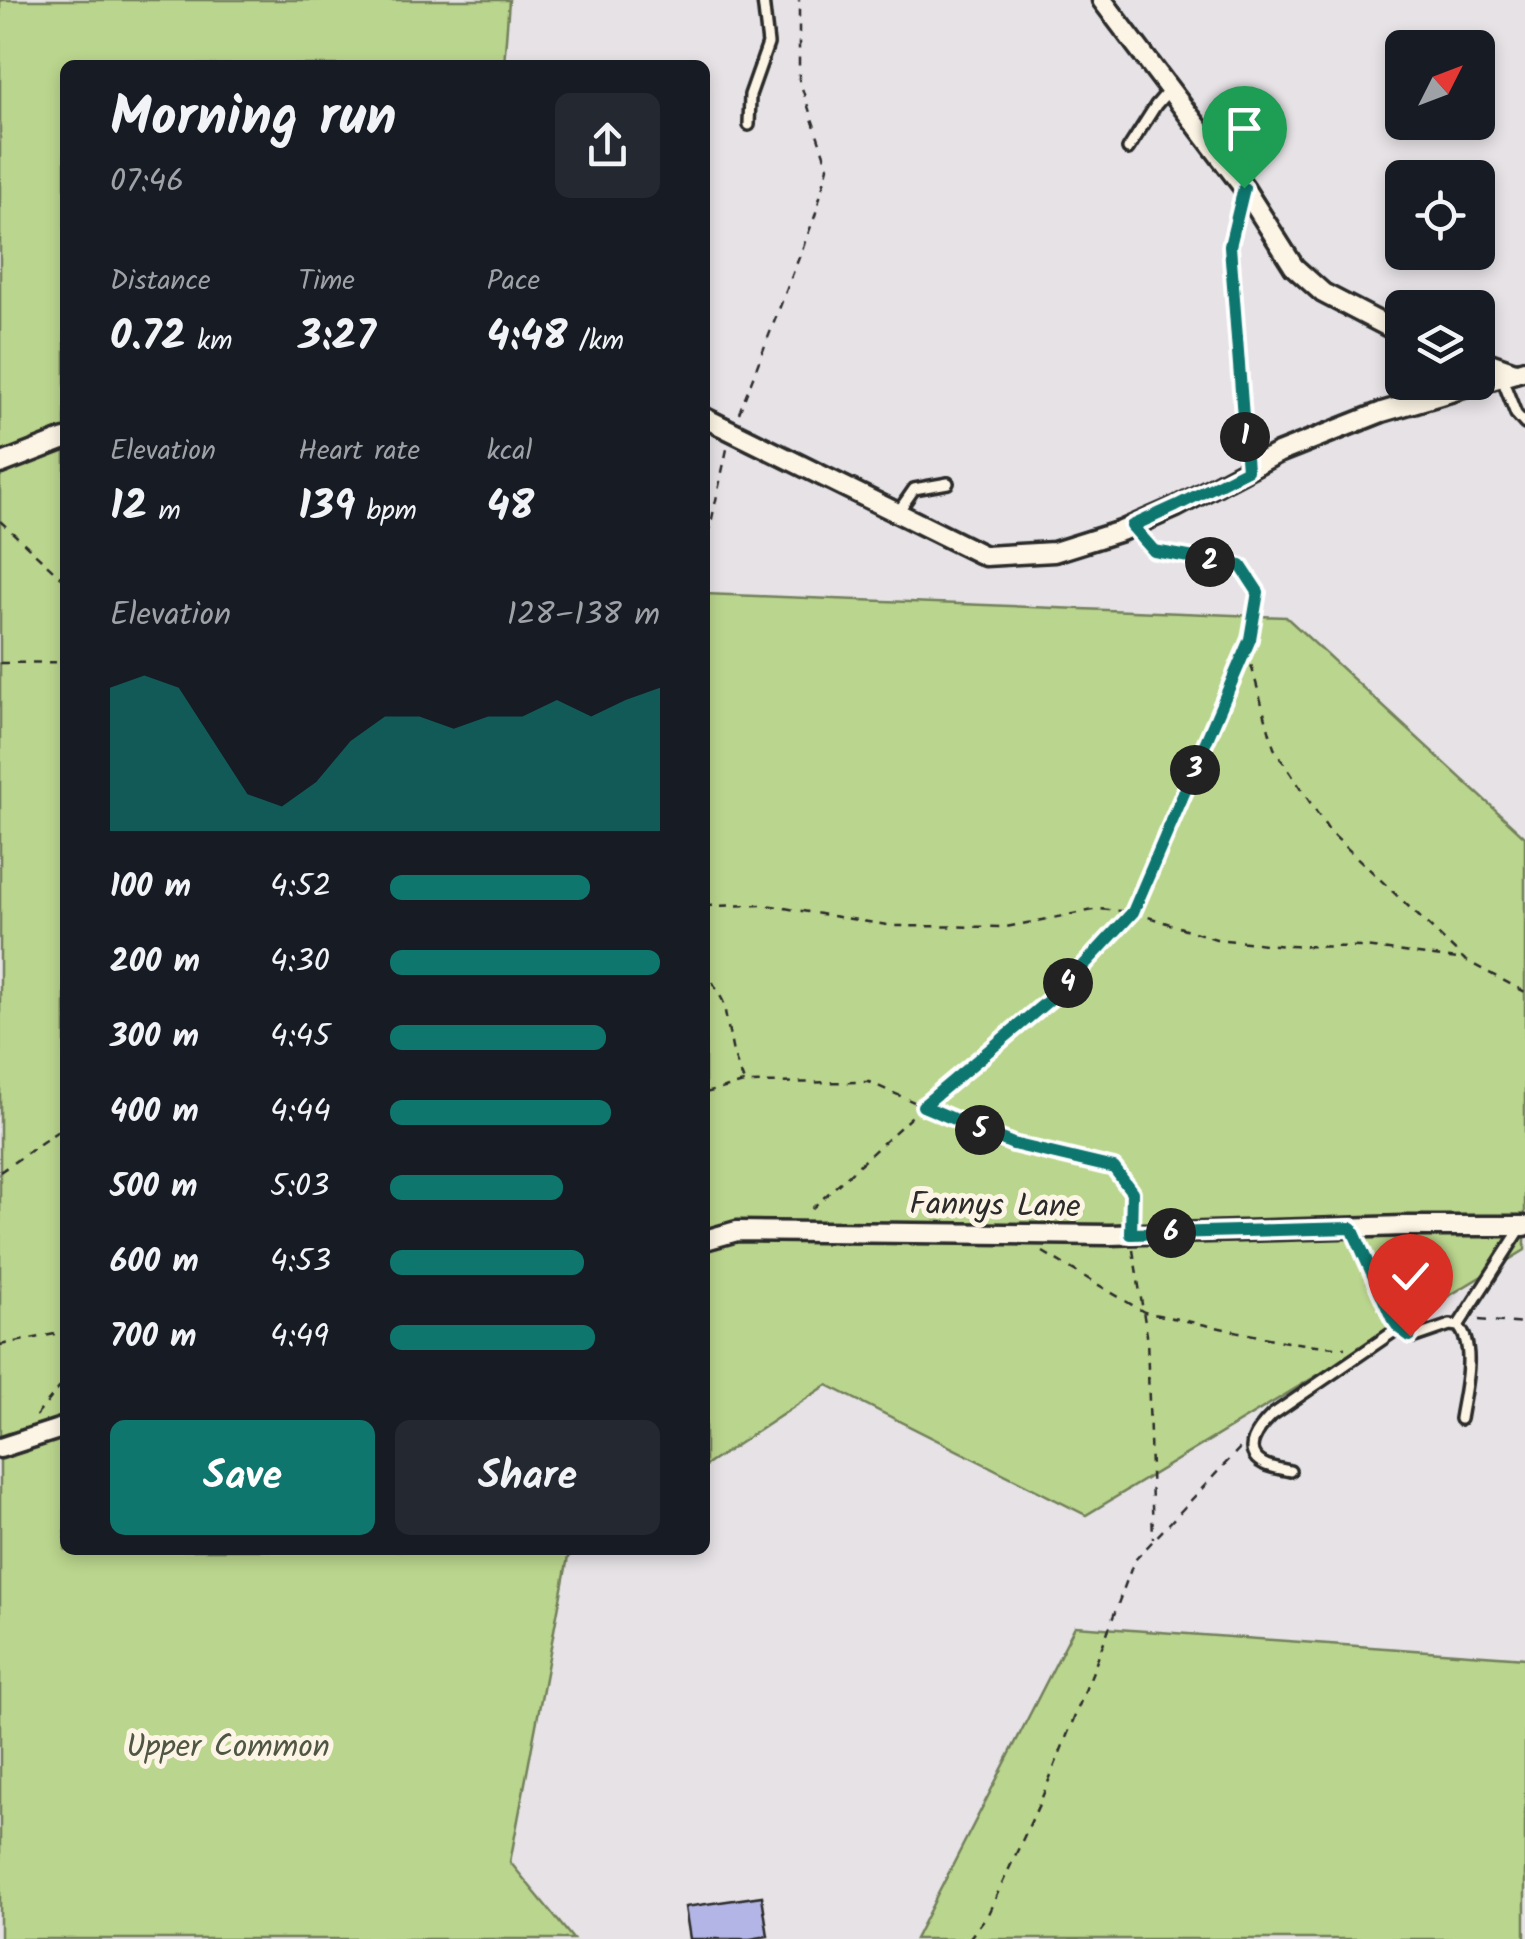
<!DOCTYPE html>
<meta charset="utf-8">
<style>
:root{--surface:#171b24;--page:#242831;--text:#f1f3f6;--muted:#9ea1a6;--accent:#0f766e}
body{margin:0;font-family:Kalam,sans-serif;background:var(--page);color:var(--text);height:100vh;display:flex;flex-direction:column;font-size:38px;white-space:nowrap}
*{box-sizing:border-box;margin:0}
p{font-size:32px;color:var(--muted)}
.icon{flex:none;width:55px;height:55px;fill:none;stroke:currentColor;stroke-width:2;stroke-linecap:round;stroke-linejoin:round}
.map{position:relative;flex:1;overflow:hidden}
.details{position:absolute;left:60px;top:60px;width:650px;height:1495px;display:flex;flex-direction:column;background:var(--surface);border-radius:15px;box-shadow:0 5px 15px #0003}
.details>*{flex:none}
.needle{width:65px;rotate:48deg}
.tools{position:absolute;left:1385px;top:30px;display:grid;gap:20px}
.tools a{display:grid;place-items:center;width:110px;height:110px;border-radius:15px;background:var(--surface);box-shadow:0 5px 15px #0003;font-size:50px}
.pin{position:absolute;display:grid;place-items:center;width:85px;height:85px;color:#fff;margin:-102px -42px;border-radius:50% 50% 50% 0;rotate:-45deg;box-shadow:0 0 10px #0007}
.pin .icon{rotate:45deg}
.km{position:absolute;width:50px;height:50px;margin:-25px;border-radius:50%;background:#222;color:#fff;font-size:28px;line-height:50px;text-align:center}
.round{display:grid;place-items:center;flex:none;width:105px;height:105px;border-radius:15px;background:var(--page)}
.headline{display:flex;align-items:center;justify-content:space-between;height:170px;padding:0 50px}
h1{font-size:55px;font-weight:800;line-height:75px}
.figures{display:grid;grid-template-columns:repeat(3,1fr);gap:15px;height:170px;padding:10px 50px}
.figures div{display:grid;align-content:center}
.figures b{font-size:42px;font-weight:800}
.figures small{font-size:28px;font-weight:400}
.figures p{font-size:28px}
.chart{height:280px;padding:20px 50px}
.chart p{display:flex;justify-content:space-between}
.chart svg{width:100%;height:180px;margin-top:10px;fill:var(--accent);opacity:.7}
.action{display:flex;gap:20px;margin-top:auto;padding:20px 50px}
.action a{flex:1;height:115px;border-radius:15px;background:var(--accent);color:#fff;font-size:40px;font-weight:800;line-height:115px;text-align:center}
.action a+a{background:var(--page);color:var(--text)}
ul{padding:0 50px;list-style:none;font-size:32px}
li{display:grid;grid-template-columns:160px 120px 1fr;align-items:center;height:75px}
li i{height:25px;border-radius:12px;background:var(--accent)}
.map>svg:first-child{display:block}
</style>
<div class="map">
<svg width="1525" height="1939" viewBox="0 0 1525 1939">
<rect width="100%" height="100%" fill="#e6e2e5"/>
<filter id="ink" filterUnits="userSpaceOnUse"><feTurbulence type="fractalNoise" baseFrequency=".01" numOctaves="2"/><feDisplacementMap in="SourceGraphic" scale="20" xChannelSelector="R" yChannelSelector="G"/><feConvolveMatrix kernelMatrix="1 2 1 2 8 2 1 2 1" color-interpolation-filters="sRGB"/></filter>
<g filter="url(#ink)">
<g fill="#bad58d" stroke="#72805c" stroke-width="2.5">
<polygon points="0,0 509,0 504,65 65,65 65,1550 578,1550 568,1557 510,1862 573,1939 0,1939"/>
<polygon points="705,594 1286,617 1525,837 1525,1250 1086,1515 827,1385 705,1466"/>
<polygon points="1075,1626 1525,1658 1525,1939 915,1939"/>
</g>
<polygon fill="#b3b5e6" stroke="#2b2b2b" stroke-width="2.5" points="762,1896 768,1936 750,1939 690,1939 685,1907"/>
<g fill="none" stroke-linecap="round" stroke-linejoin="round">
<defs>
<g id="service">
<polyline points="749,125 750,95 768,44 763,0"/>
<polyline points="1128,149 1156,105 1170,89"/>
<polyline points="1501,376 1516,414 1525,424"/>
<polyline points="898,512 914,489 948,483"/>
<polyline points="1132,526 1154,551 1241,566"/>
<path d="M 1351,1228 L 1393,1319 L 1399,1328 L 1415,1337 L 1450,1325 L 1458,1326 C 1477,1346 1464,1393 1460,1419"/>
<polyline points="1458,1326 1521,1228"/>
<path d="M 1290,1471 C 1282,1469 1271,1468 1264,1464 C 1239,1451 1259,1428 1272,1415 L 1399,1328"/>
</g>
<g id="minor">
<polyline points="1102,0 1244,188 1294,267 1323,293 1402,334"/>
<polyline points="1478,359 1515,372"/>
<polyline points="705,418 985,556 1054,552 1121,531 1176,507 1278,453 1382,412 1525,370"/>
<polyline points="0,464 65,439"/>
<polyline points="705,1240 737,1231 1110,1235 1404,1226 1525,1226"/>
<polyline points="0,1448 65,1427"/>
</g>
</defs>
<use href="#service" stroke="#2b2b2b" stroke-width="16"/>
<use href="#minor" stroke="#2b2b2b" stroke-width="25"/>
<g stroke="#2b2b2b" stroke-width="2.5" stroke-dasharray="8 8" stroke-linecap="butt">
<polyline points="1237,214 1230,245 1245,449"/>
<polyline points="739,413 815,216 828,167 799,79 799,0"/>
<polyline points="0,521 65,581"/>
<polyline points="705,551 727,449"/>
<polyline points="1247,650 1274,748 1329,831 1465,960 1525,992"/>
<polyline points="0,663 65,662"/>
<polyline points="705,906 766,905 893,926 1006,927 1099,909 1133,912 1216,939 1286,946 1365,947 1465,960"/>
<polyline points="705,968 723,1001 733,1053 744,1082"/>
<polyline points="705,1093 744,1083 869,1082 923,1106 806,1214"/>
<polyline points="0,1172 65,1126"/>
<polyline points="1131,1218 1132,1192 1114,1168 1013,1144 923,1106 1061,990 1133,912 1250,639 1258,592 1247,576"/>
<polyline points="1133,1250 1147,1335 1153,1539"/>
<polyline points="1043,1252 1144,1312 1287,1342 1345,1348"/>
<polyline points="1479,1320 1525,1324"/>
<polyline points="0,1345 65,1332"/>
<polyline points="36,1416 65,1381"/>
<polyline points="969,1939 988,1914 1041,1800 1093,1671 1134,1561 1240,1448"/>
</g>
<use href="#service" stroke="#fcf5e5" stroke-width="9"/>
<use href="#minor" stroke="#fcf5e5" stroke-width="18"/>
</g>
</g>
<g fill="none" stroke-linecap="round" stroke-linejoin="round" filter="url(#ink)">
<defs>
<polyline id="route" points="1244,188 1230,246 1247,470 1176,506 1132,526 1154,551 1241,566 1258,592 1250,639 1133,912 1061,990 923,1106 1013,1144 1114,1168 1132,1192 1131,1234 1352,1228 1392,1318 1399,1328 1410,1336"/>
</defs>
<use href="#route" stroke="#fff" stroke-width="20"/>
<use href="#route" stroke="#0f766e" stroke-width="12"/>
</g>
<g text-anchor="middle" stroke-width="10" stroke-linejoin="round" paint-order="stroke">
<g font-size="32" fill="#2b2b2b" stroke="#fcf5e5">
<text transform="translate(995 1204) rotate(1)" y="11">Fannys Lane</text>
</g>
<g font-size="32" fill="#4f5644" stroke="#fcf5e5">
<text x="228" y="1756">Upper Common</text>
</g>
</g>
</svg>
<div class="tools">
<a><svg class="needle" viewBox="-14 -14 28 28"><path d="M0-13l5 13h-10z" fill="#e53935"/><path d="M0 13l5-13h-10z" fill="#9ea1a6"/></svg></a>
<a><svg class="icon" aria-label="locate" viewBox="0 0 24 24"><circle cx="12" cy="12" r="6"/><path d="M12 2v4M12 18v4M2 12h4M18 12h4"/></svg></a>
<a><svg class="icon" aria-label="layers" viewBox="0 0 24 24"><path d="M12 4l9 5-9 5-9-5zM3 14l9 5 9-5"/></svg></a>
</div>
<div class="pin" style="left:1244px;top:188px;background:#1e9e55"><svg class="icon" aria-label="arrive" viewBox="0 0 24 24"><path d="M6 21V4h12l-3 4 3 4H6"/></svg></div>
<div class="pin" style="left:1410px;top:1336px;background:#d93025"><svg class="icon" aria-label="check" viewBox="0 0 24 24"><path d="M5 12l5 5 9-10"/></svg></div>
<b class="km" style="left:1245px;top:437px">1</b>
<b class="km" style="left:1210px;top:562px">2</b>
<b class="km" style="left:1195px;top:770px">3</b>
<b class="km" style="left:1068px;top:983px">4</b>
<b class="km" style="left:980px;top:1130px">5</b>
<b class="km" style="left:1171px;top:1233px">6</b>
<section class="details">
<div class="headline"><div><h1>Morning run</h1><p>07:46</p></div><a class="round"><svg class="icon" aria-label="share" viewBox="0 0 24 24"><path d="M12 15V3M7 8l5-5 5 5M5 13v7h14v-7"/></svg></a></div>
<div class="figures">
<div><p>Distance</p><b>0.72<small> km</small></b></div>
<div><p>Time</p><b>3:27</b></div>
<div><p>Pace</p><b>4:48<small> /km</small></b></div>
</div>
<div class="figures">
<div><p>Elevation</p><b>12<small> m</small></b></div>
<div><p>Heart rate</p><b>139<small> bpm</small></b></div>
<div><p>kcal</p><b>48</b></div>
</div>
<div class="chart"><p><span>Elevation</span>128–138 m</p>
<svg viewBox="0 0 160 44" preserveAspectRatio="none"><path d="M0 44V9L10 6L20 9L30 22L40 35L50 38L60 32L70 22L80 16L90 16L100 19L110 16L120 16L130 12L140 16L150 12L160 9V44z"/></svg>
</div>
<ul>
<li><b>100 m</b>4:52<i style="width:74%"></i></li>
<li><b>200 m</b>4:30<i style="width:100%"></i></li>
<li><b>300 m</b>4:45<i style="width:80%"></i></li>
<li><b>400 m</b>4:44<i style="width:82%"></i></li>
<li><b>500 m</b>5:03<i style="width:64%"></i></li>
<li><b>600 m</b>4:53<i style="width:72%"></i></li>
<li><b>700 m</b>4:49<i style="width:76%"></i></li>
</ul>
<div class="action"><a>Save</a><a>Share</a></div>
</section>
</div>
